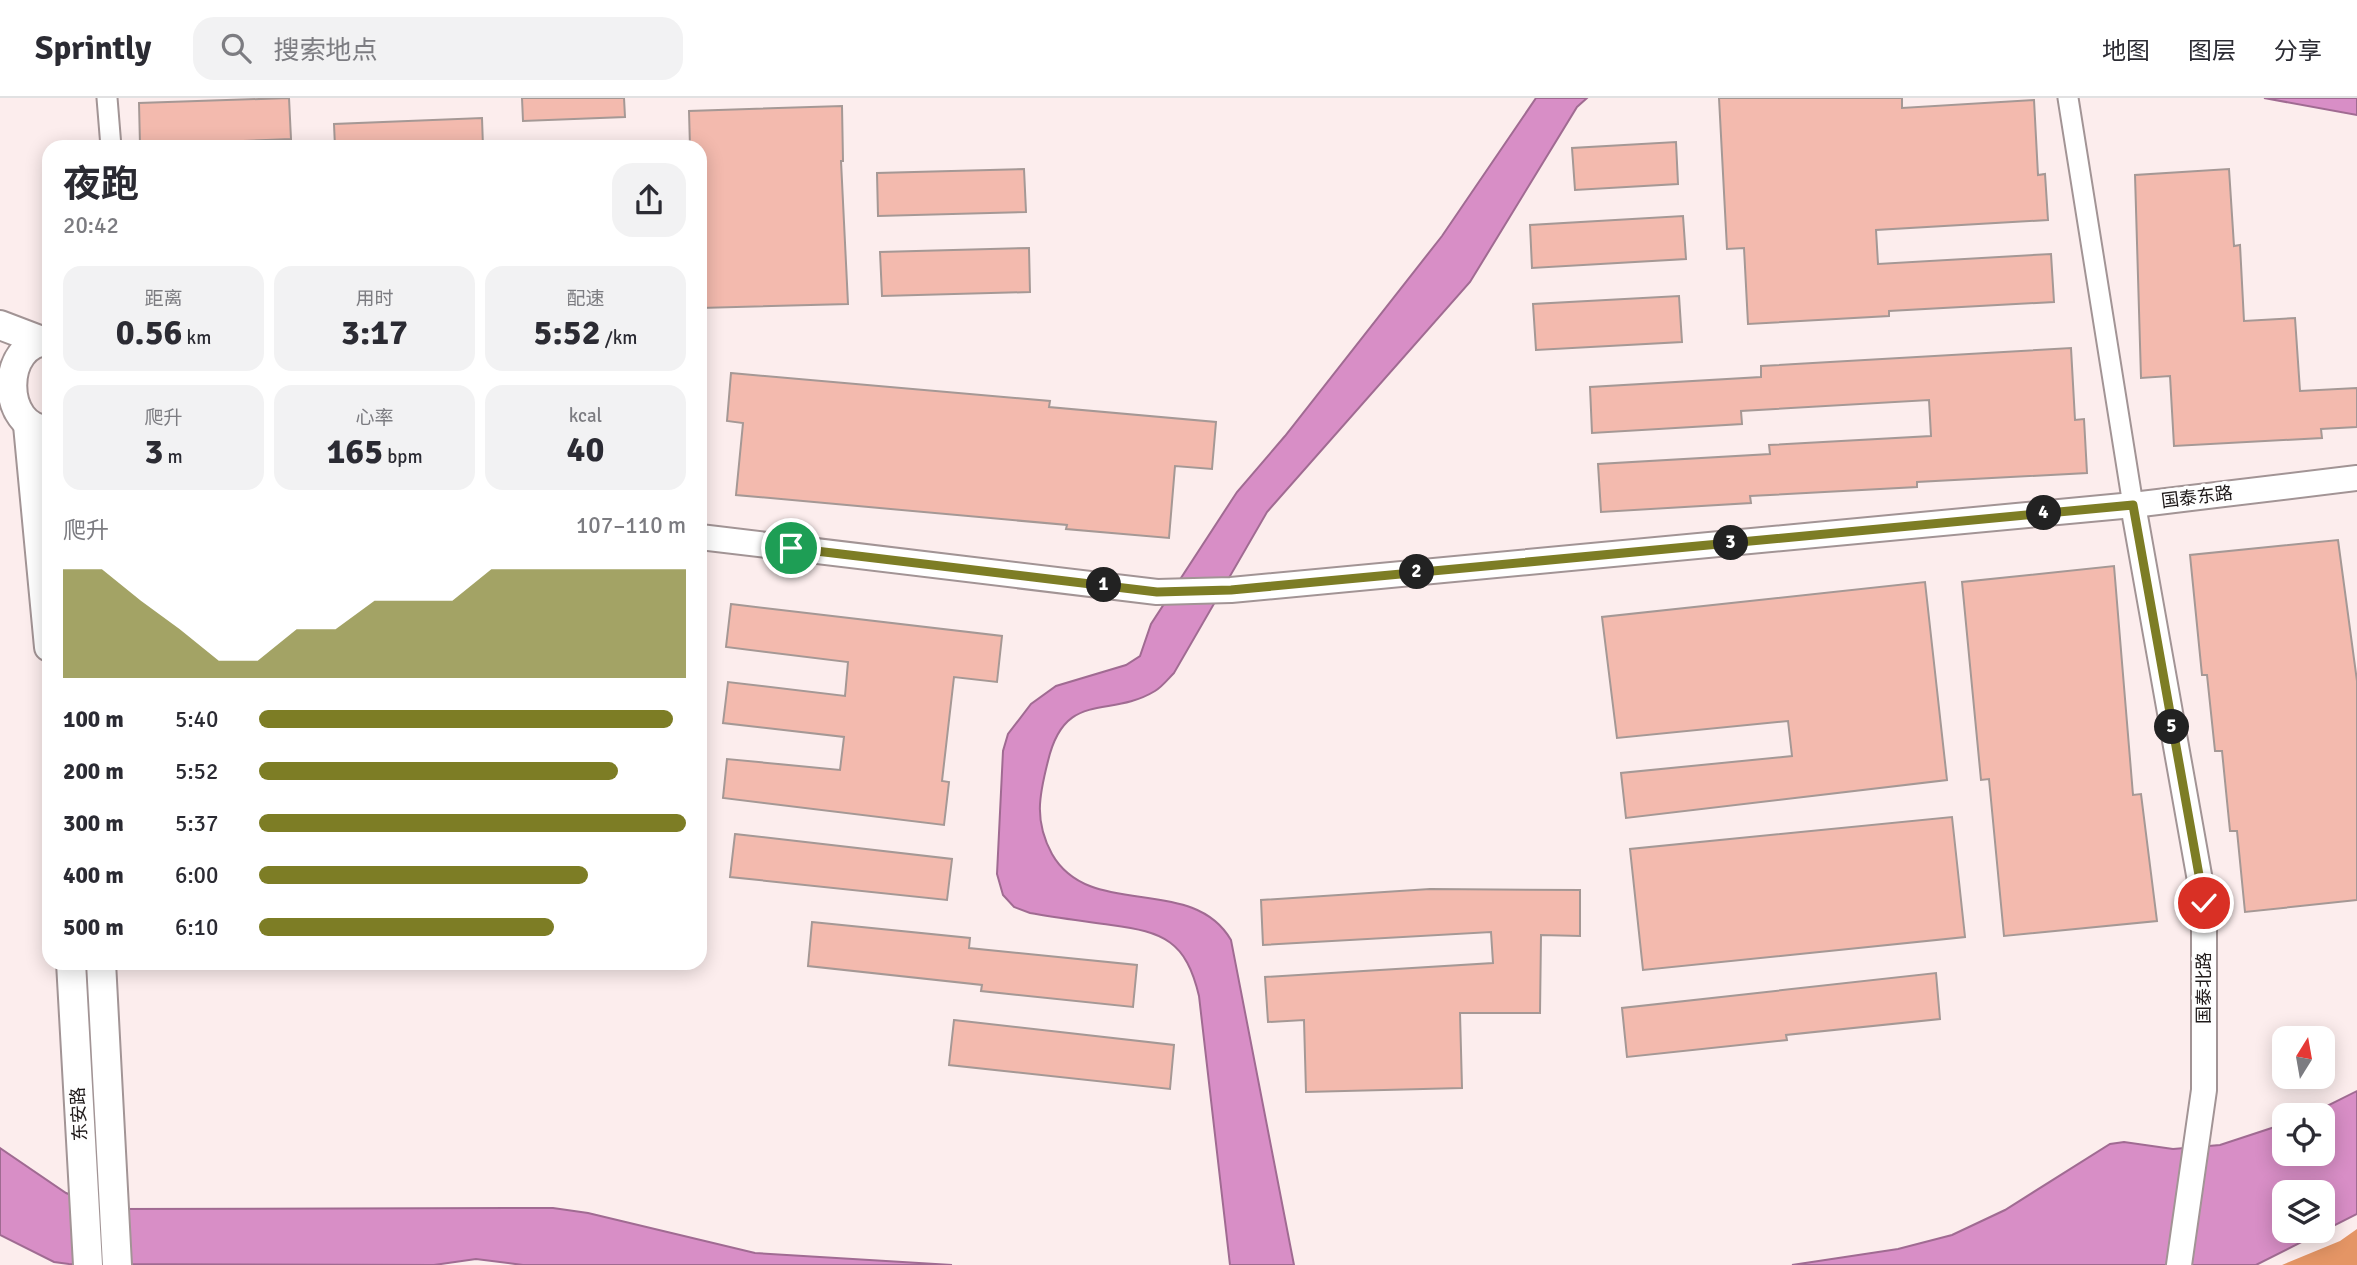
<!DOCTYPE html>
<html lang="zh">
<meta charset="utf-8">
<style>
:root{--surface:#fff;--page:#f2f2f3;--text:#2b2b33;--muted:#7c7c81;--line:#e1e1e2;--accent:#7d7d25}
body{margin:0;font-family:Signika,"Noto Sans SC",sans-serif;background:var(--page);color:var(--text);height:100vh;display:flex;flex-direction:column;font-size:26px;white-space:nowrap}
*{box-sizing:border-box;margin:0}
p{font-size:23px;color:var(--muted)}
.icon{flex:none;width:38px;height:38px;fill:none;stroke:currentColor;stroke-width:2;stroke-linecap:round;stroke-linejoin:round}
.map{position:relative;flex:1;overflow:hidden}
.panel{position:absolute;left:42px;top:42px;width:665px;height:830px;display:flex;flex-direction:column;background:var(--surface);border-radius:21px;box-shadow:0 4px 18px #0003}
.panel>*{flex:none}
.needle{width:46px;rotate:11deg}
.controls{position:absolute;left:2272px;top:928px;display:grid;gap:14px}
.controls a{display:grid;place-items:center;width:63px;height:63px;border-radius:14px;background:var(--surface);box-shadow:0 4px 18px #0003;font-size:35px}
.pin{position:absolute;display:grid;place-items:center;width:60px;height:60px;color:#fff;margin:-30px;border:4px solid #fff;border-radius:50%;box-shadow:0 2px 7px #0007}
.km{position:absolute;width:35px;height:35px;margin:-18px;border-radius:50%;background:#222;color:#fff;font-size:19px;line-height:35px;text-align:center}
.round{display:grid;place-items:center;flex:none;width:74px;height:74px;border-radius:21px;background:var(--page)}
.head{display:flex;align-items:center;justify-content:space-between;height:119px;padding:0 21px}
h1{font-size:38px;font-weight:700;line-height:52px}
.figures{display:grid;grid-template-columns:repeat(3,1fr);gap:10px;height:119px;padding:7px 21px}
.figures div{display:grid;align-content:center;border-radius:18px;background:var(--page);text-align:center}
.figures b{font-size:35px;font-weight:700}
.figures small{font-size:19px;font-weight:400}
.figures p{font-size:19px}
.chart{height:196px;padding:14px 21px}
.chart p{display:flex;justify-content:space-between}
.chart svg{width:100%;height:126px;margin-top:7px;fill:var(--accent);opacity:.7}
ul{padding:0 21px;list-style:none;font-size:23px}
li{display:grid;grid-template-columns:112px 84px 1fr;align-items:center;height:52px}
li i{height:18px;border-radius:9px;background:var(--accent)}
header{display:flex;align-items:center;gap:42px;box-sizing:border-box;height:98px;padding:0 35px;background:var(--surface);border-bottom:2px solid var(--line)}
header strong{font-size:33px}
nav{display:flex;gap:38px;margin-inline-start:auto;font-size:24px}
.search{width:490px;height:63px;background:var(--page);display:flex;align-items:center;gap:18px;box-sizing:border-box;padding:0 24px;border-radius:21px;color:var(--muted);font-size:26px}
.map>svg:first-child{display:block}
</style>
<header>
<strong>Sprintly</strong>
<div class="search"><svg class="icon" aria-label="search" viewBox="0 0 24 24"><circle cx="10" cy="10" r="6"/><path d="M15 15l6 6"/></svg>搜索地点</div>
<nav><a>地图</a><a>图层</a><a>分享</a></nav>
</header>
<div class="map">
<svg width="2357" height="1167" viewBox="0 0 2357 1167">
<rect width="100%" height="100%" fill="#fceded"/>
<polygon fill="#e49565" points="2357,1131 2357,1167 2282,1167 2340,1143"/>
<g fill="#d88ec6" stroke="#a06b92" stroke-width="2" fill-rule="evenodd">
<path d="M 1536,0 L 1587,0 L 1577,9 L 1470,184 L 1267,414 L 1174,575 C 1168,581 1162,589 1155,593 C 1109,621 1065,591 1048,663 C 1039,698 1034,723 1052,756 C 1090,823 1192,775 1231,842 L 1294,1167 L 1230,1167 L 1199,898 C 1186,843 1164,834 1111,827 C 1084,823 1057,820 1030,815 L 1014,809 L 1003,797 L 997,776 L 1003,653 L 1008,636 L 1031,606 L 1056,588 L 1126,567 L 1140,558 L 1151,526 L 1237,394 L 1285,338 L 1442,138 Z"/>
<polygon points="2264,0 2357,0 2357,17"/>
<path d="M 2357,993 L 2357,1116 L 2256,1167 L 1792,1167 L 1898,1151 L 1952,1137 L 2005,1112 L 2110,1046 L 2124,1044 L 2173,1051 L 2220,1047 L 2284,1026 L 2284,1055 L 2322,1055 L 2322,1017 L 2309,1017 ZM 2284,1094 L 2322,1094 L 2322,1132 L 2284,1132 Z"/>
<polygon points="0,1050 66,1095 109,1111 553,1110 588,1115 755,1155 952,1167 523,1167 476,1161 434,1167 69,1166 54,1164 0,1137"/>
</g>
<g fill="#f3baae" stroke="#a59895" stroke-width="2">
<polygon points="289,0 291,41 140,47 139,5"/>
<polygon points="522,0 624,0 625,19 523,23"/>
<polygon points="1719,0 1902,0 1902,10 2034,2 2038,77 2045,76 2048,122 1876,132 1878,166 2051,156 2054,204 1889,213 1889,218 1748,226 1744,150 1727,151"/>
<polygon points="842,8 843,63 841,63 848,206 700,210 700,49 690,49 689,13"/>
<polygon points="482,20 483,49 335,49 334,26"/>
<polygon points="1676,44 1678,86 1575,92 1572,50"/>
<polygon points="1024,71 1026,114 878,118 877,75"/>
<polygon points="2229,71 2234,148 2240,147 2244,223 2295,220 2300,293 2357,290 2357,329 2321,331 2322,340 2174,348 2170,278 2141,280 2135,77"/>
<polygon points="1683,118 1686,161 1532,170 1530,127"/>
<polygon points="1029,150 1030,194 882,198 880,154"/>
<polygon points="1679,198 1682,244 1536,252 1533,206"/>
<polygon points="2071,250 2075,322 2084,321 2087,375 1917,384 1917,389 1750,398 1751,405 1601,414 1598,366 1770,356 1769,347 1931,338 1929,302 1741,313 1742,326 1592,335 1590,289 1761,279 1761,268"/>
<polygon points="731,275 1050,303 1049,309 1216,324 1212,371 1175,368 1169,440 1066,431 1067,427 736,397 743,325 727,323"/>
<polygon points="2338,442 2357,583 2357,802 2245,814 2237,733 2230,733 2222,653 2215,653 2207,577 2202,577 2190,457"/>
<polygon points="2114,468 2133,697 2141,696 2157,823 2004,838 1989,681 1981,682 1962,484"/>
<polygon points="1925,484 1947,682 1626,720 1621,675 1792,658 1788,623 1617,640 1602,519"/>
<polygon points="731,506 1002,538 997,584 954,579 942,683 949,684 944,727 723,700 727,661 840,672 844,639 723,625 728,584 845,598 848,564 726,549"/>
<polygon points="1952,719 1965,839 1643,872 1630,751"/>
<polygon points="735,736 952,761 947,802 730,779"/>
<polygon points="1430,791 1580,792 1580,838 1541,837 1540,915 1460,915 1462,990 1306,994 1304,922 1268,924 1265,879 1493,865 1491,834 1263,847 1261,802"/>
<polygon points="812,824 970,840 969,850 1137,867 1133,909 981,893 982,887 808,868"/>
<polygon points="1936,875 1940,921 1786,937 1787,942 1627,959 1622,910"/>
<polygon points="954,922 1174,947 1170,991 949,967"/>
</g>
<g fill="none" stroke-linecap="round" stroke-linejoin="round">
<defs>
<g id="minor">
<polyline points="107,0 111,49"/>
<polyline points="2068,0 2133,407"/>
</g>
<g id="tertiary">
<polyline points="2133,407 2204,805 2204,992 2179,1167"/>
<polyline points="700,439 1157,494 1231,492 2133,407 2357,380"/>
</g>
<g id="secondary">
<polyline points="0,227 42,243"/>
<path d="M 49,243 C 0,243 0,332 49,332"/>
<polyline points="28,327 49,549"/>
<polyline points="71,864 88,1167"/>
<polyline points="101,864 117,1167"/>
</g>
</defs>
<use href="#minor" stroke="#a29495" stroke-width="23"/>
<use href="#tertiary" stroke="#a29495" stroke-width="28"/>
<use href="#secondary" stroke="#a29495" stroke-width="32"/>
<use href="#minor" stroke="#fff" stroke-width="19"/>
<use href="#tertiary" stroke="#fff" stroke-width="24"/>
<use href="#secondary" stroke="#fff" stroke-width="28"/>
</g>
<g fill="none" stroke-linecap="round" stroke-linejoin="round">
<defs>
<polyline id="route" points="791,450 1157,494 1231,492 2133,407 2204,805"/>
</defs>
<use href="#route" stroke="#fff" stroke-width="14"/>
<use href="#route" stroke="#7d7d25" stroke-width="9"/>
</g>
<g text-anchor="middle" stroke-width="7" stroke-linejoin="round" paint-order="stroke">
<g font-size="18" fill="#1e1919" stroke="#fefefe">
<text transform="translate(2197 399) rotate(-7)" y="6">国泰东路</text>
<text transform="translate(2204 890) rotate(-90)" y="6">国泰北路</text>
<text transform="translate(79 1016) rotate(-93)" y="6">东安路</text>
</g>
</g>
</svg>
<div class="controls">
<a><svg class="needle" viewBox="-14 -14 28 28"><path d="M0-13l5 13h-10z" fill="#e53935"/><path d="M0 13l5-13h-10z" fill="#7c7c81"/></svg></a>
<a><svg class="icon" aria-label="locate" viewBox="0 0 24 24"><circle cx="12" cy="12" r="6"/><path d="M12 2v4M12 18v4M2 12h4M18 12h4"/></svg></a>
<a><svg class="icon" aria-label="layers" viewBox="0 0 24 24"><path d="M12 4l9 5-9 5-9-5zM3 14l9 5 9-5"/></svg></a>
</div>
<div class="pin" style="left:791px;top:450px;background:#1e9e55"><svg class="icon" aria-label="arrive" viewBox="0 0 24 24"><path d="M6 21V4h12l-3 4 3 4H6"/></svg></div>
<div class="pin" style="left:2204px;top:805px;background:#d93025"><svg class="icon" aria-label="check" viewBox="0 0 24 24"><path d="M5 12l5 5 9-10"/></svg></div>
<b class="km" style="left:1104px;top:487px">1</b>
<b class="km" style="left:1417px;top:474px">2</b>
<b class="km" style="left:1731px;top:445px">3</b>
<b class="km" style="left:2044px;top:415px">4</b>
<b class="km" style="left:2172px;top:629px">5</b>
<section class="panel">
<div class="head"><div><h1>夜跑</h1><p>20:42</p></div><a class="round"><svg class="icon" aria-label="share" viewBox="0 0 24 24"><path d="M12 15V3M7 8l5-5 5 5M5 13v7h14v-7"/></svg></a></div>
<div class="figures">
<div><p>距离</p><b>0.56<small> km</small></b></div>
<div><p>用时</p><b>3:17</b></div>
<div><p>配速</p><b>5:52<small> /km</small></b></div>
</div>
<div class="figures">
<div><p>爬升</p><b>3<small> m</small></b></div>
<div><p>心率</p><b>165<small> bpm</small></b></div>
<div><p>kcal</p><b>40</b></div>
</div>
<div class="chart"><p><span>爬升</span>107–110 m</p>
<svg viewBox="0 0 160 44" preserveAspectRatio="none"><path d="M0 44V6L10 6L20 17L30 27L40 38L50 38L60 27L70 27L80 17L90 17L100 17L110 6L120 6L130 6L140 6L150 6L160 6V44z"/></svg>
</div>
<ul>
<li><b>100 m</b>5:40<i style="width:97%"></i></li>
<li><b>200 m</b>5:52<i style="width:84%"></i></li>
<li><b>300 m</b>5:37<i style="width:100%"></i></li>
<li><b>400 m</b>6:00<i style="width:77%"></i></li>
<li><b>500 m</b>6:10<i style="width:69%"></i></li>
</ul>
</section>
</div>
